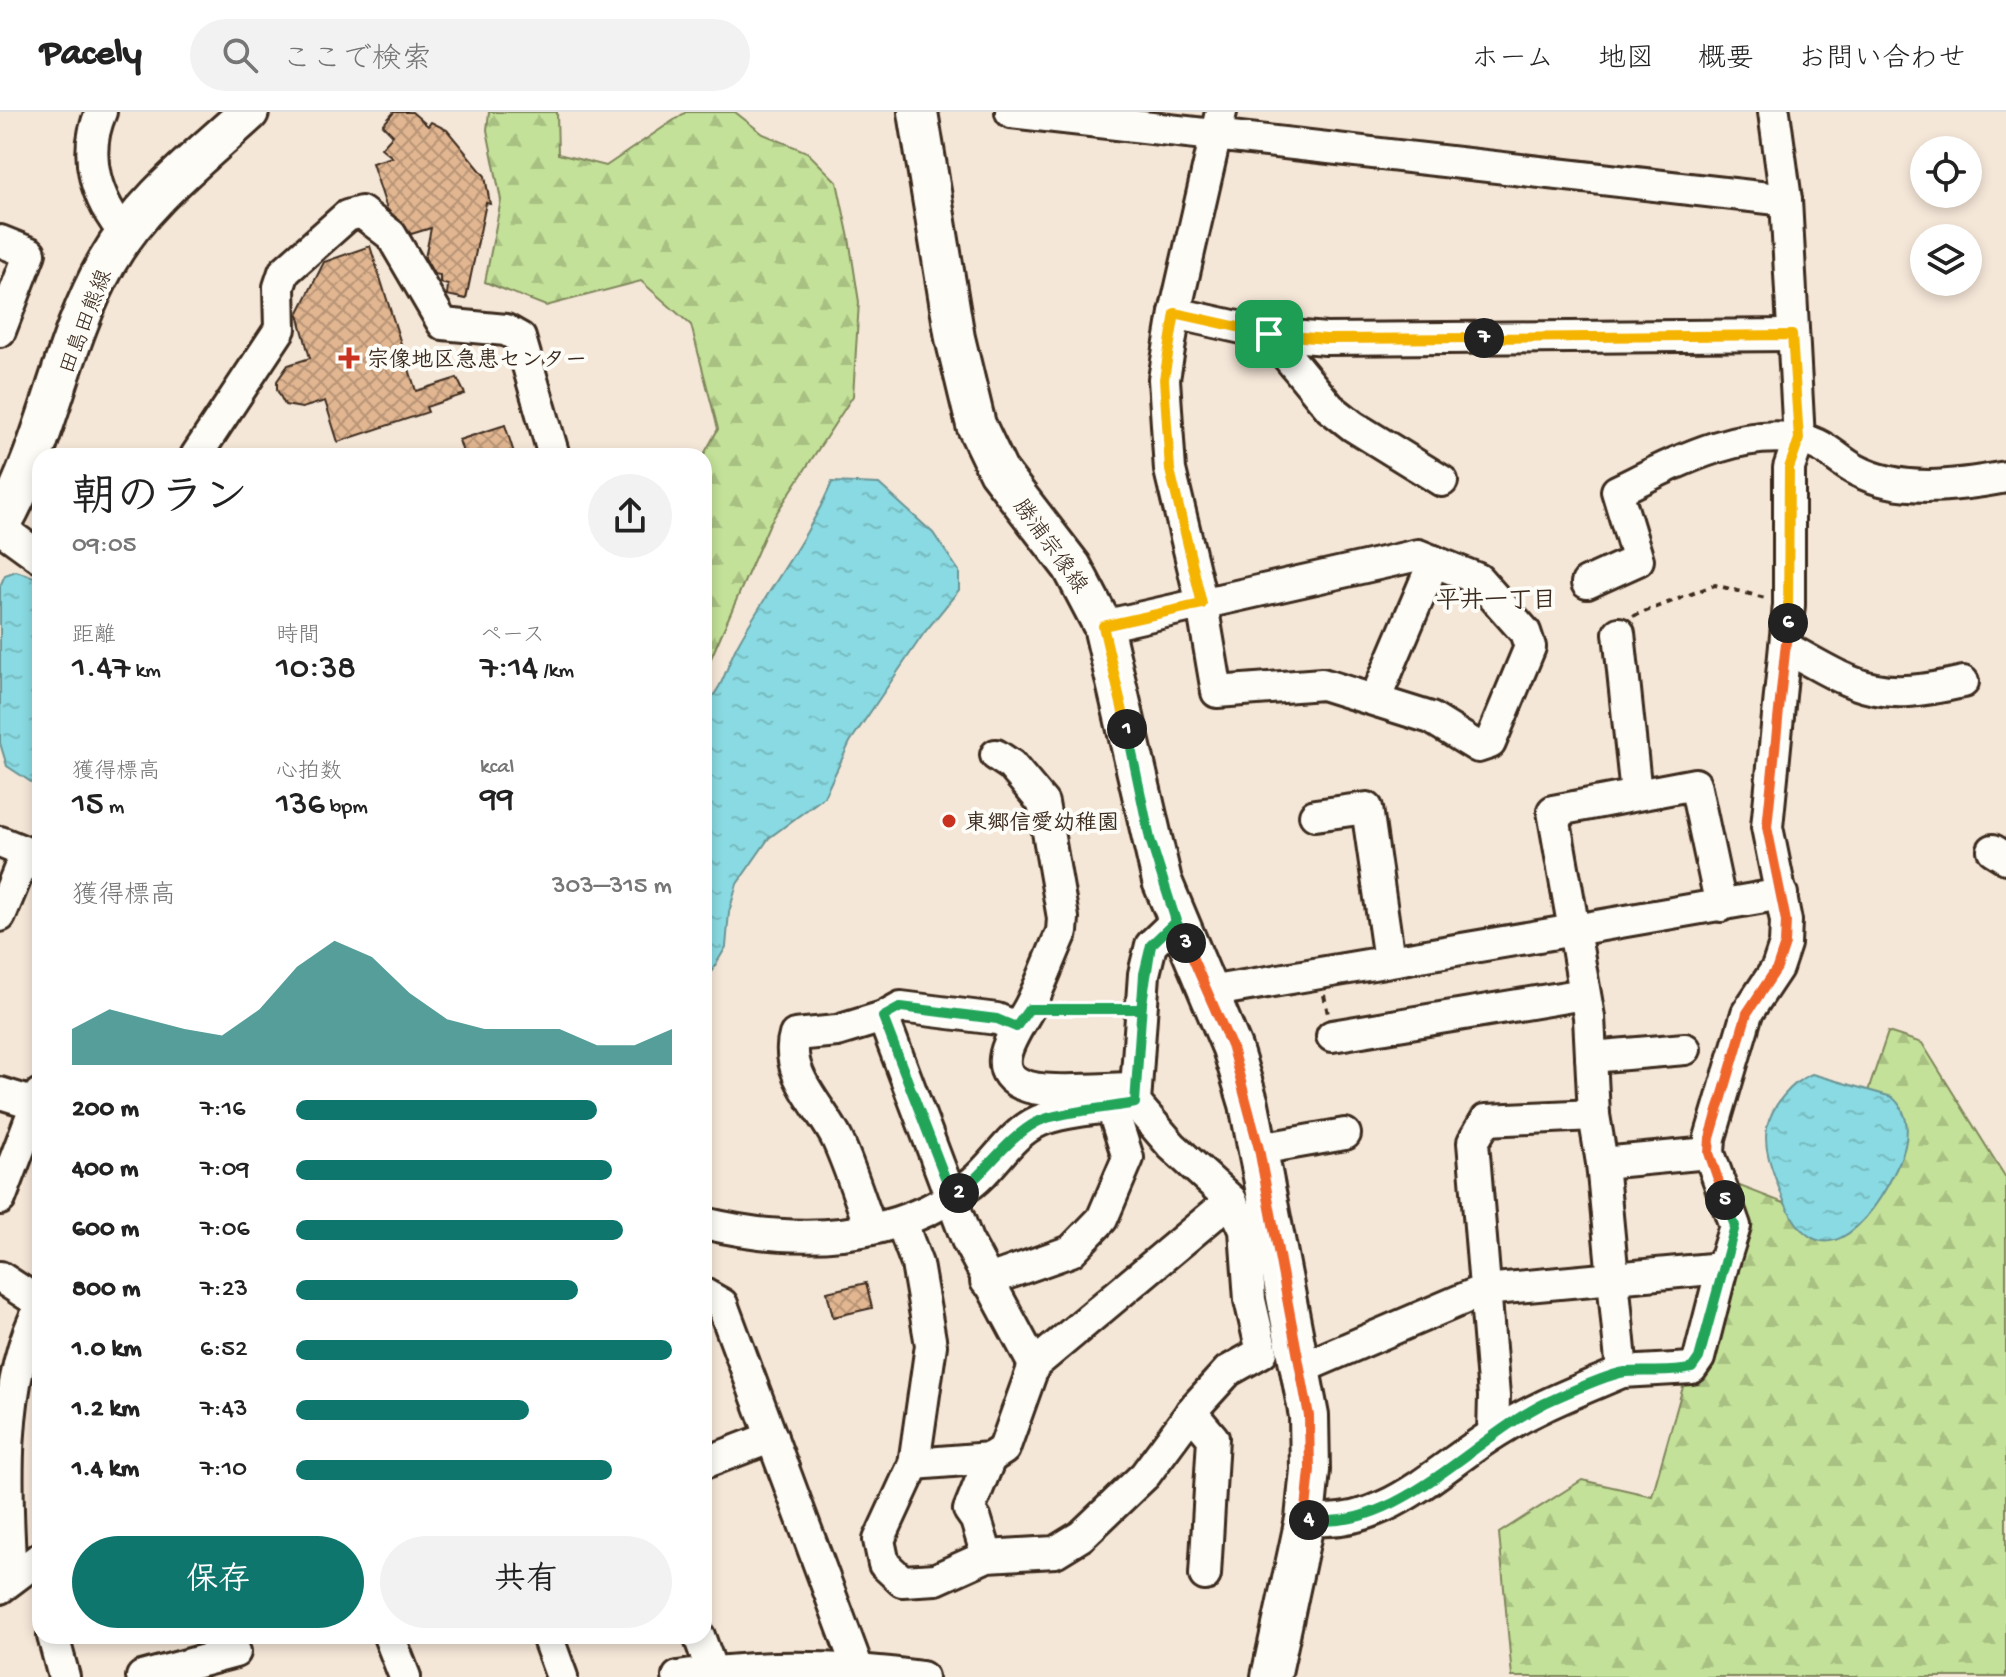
<!DOCTYPE html>
<html lang="ja">
<meta charset="utf-8">
<style>
:root{--surface:#fff;--page:#f2f2f2;--text:#222;--muted:#767676;--line:#e0e0e0;--accent:#0f766e}
body{margin:0;font-family:"Gochi Hand","Klee One",sans-serif;background:var(--page);color:var(--text);height:100vh;display:flex;flex-direction:column;font-size:30px;white-space:nowrap}
*{box-sizing:border-box;margin:0}
p{font-size:26px;color:var(--muted)}
.icon{flex:none;width:44px;height:44px;fill:none;stroke:currentColor;stroke-width:2;stroke-linecap:round;stroke-linejoin:round}
.map{position:relative;flex:1;overflow:hidden}
.details{position:absolute;left:32px;top:336px;width:680px;height:1196px;display:flex;flex-direction:column;background:var(--surface);border-radius:24px;box-shadow:0 4px 12px #0003}
.details>*{flex:none}
.tools{position:absolute;left:1910px;top:24px;display:grid;gap:16px}
.tools a{display:grid;place-items:center;width:72px;height:72px;border-radius:50%;background:var(--surface);box-shadow:0 4px 12px #0003;font-size:40px}
.pin{position:absolute;display:grid;place-items:center;width:68px;height:68px;color:#fff;margin:-34px;border-radius:16px;box-shadow:0 4px 12px #0006}
.km{position:absolute;width:40px;height:40px;margin:-20px;border-radius:50%;background:#222;color:#fff;font-size:22px;line-height:40px;text-align:center}
.round{display:grid;place-items:center;flex:none;width:84px;height:84px;border-radius:42px;background:var(--page)}
.overview{display:flex;align-items:center;justify-content:space-between;height:136px;padding:0 40px}
h1{font-size:44px;font-weight:600;line-height:60px}
.stats{display:grid;grid-template-columns:repeat(3,1fr);gap:12px;height:136px;padding:8px 40px}
.stats div{display:grid;align-content:center}
.stats b{font-size:34px;font-weight:600}
.stats small{font-size:22px;font-weight:400}
.stats p{font-size:22px}
.chart{height:224px;padding:16px 40px}
.chart p{display:flex;justify-content:space-between}
.chart svg{width:100%;height:144px;margin-top:8px;fill:var(--accent);opacity:.7}
.cta{display:flex;gap:16px;margin-top:auto;padding:16px 40px}
.cta a{flex:1;height:92px;border-radius:48px;background:var(--accent);color:#fff;font-size:32px;font-weight:600;line-height:92px;text-align:center}
.cta a+a{background:var(--page);color:var(--text)}
ul{padding:0 40px;list-style:none;font-size:26px}
li{display:grid;grid-template-columns:128px 96px 1fr;align-items:center;height:60px}
li i{height:20px;border-radius:10px;background:var(--accent)}
header{display:flex;align-items:center;gap:48px;box-sizing:border-box;height:112px;padding:0 40px;background:var(--surface);border-bottom:2px solid var(--line)}
header strong{font-size:38px}
nav{display:flex;gap:44px;margin-inline-start:auto;font-size:28px}
.search{width:560px;height:72px;background:var(--page);display:flex;align-items:center;gap:20px;box-sizing:border-box;padding:0 28px;border-radius:44px;color:var(--muted);font-size:30px}
.map>svg:first-child{display:block}
</style>
<header>
<strong>Pacely</strong>
<div class="search"><svg class="icon" aria-label="search" viewBox="0 0 24 24"><circle cx="10" cy="10" r="6"/><path d="M15 15l6 6"/></svg>ここで検索</div>
<nav><a>ホーム</a><a>地図</a><a>概要</a><a>お問い合わせ</a></nav>
</header>
<div class="map">
<svg width="2006" height="1565" viewBox="0 0 2006 1565">
<defs>
<pattern id="forest-firs" width="22" height="20" patternUnits="userSpaceOnUse" patternTransform="scale(2)"><rect width="22" height="20" fill="#c3e198"/><path d="M5 1l3.5 6h-7zM16 11l3.5 6h-7z" fill="#a8c183"/></pattern>
<pattern id="water-ripples" width="26" height="14" patternUnits="userSpaceOnUse" patternTransform="scale(2)"><rect width="26" height="14" fill="#89dae2"/><path d="M2 4q2-2 4 0t4 0M15 11q2-2 4 0t4 0" fill="none" stroke="#77bbc1"/></pattern>
<pattern id="building-cross-hatch" width="8" height="8" patternUnits="userSpaceOnUse" patternTransform="scale(2)"><rect width="8" height="8" fill="#e1b691"/><path d="M0 0l8 8M0 8l8-8" fill="none" stroke="#b89476"/></pattern>
</defs>
<rect width="100%" height="100%" fill="#f5e7d8"/>
<filter id="ink" filterUnits="userSpaceOnUse"><feTurbulence type="fractalNoise" baseFrequency=".0125" numOctaves="2"/><feDisplacementMap in="SourceGraphic" scale="16" xChannelSelector="R" yChannelSelector="G"/><feConvolveMatrix kernelMatrix="1 2 1 2 8 2 1 2 1" color-interpolation-filters="sRGB"/></filter>
<g filter="url(#ink)">
<g fill="url(#forest-firs)" stroke="#7f865b" stroke-width="2">
<polygon points="489,0 557,0 558,42 606,54 686,0 735,0 763,22 807,40 837,70 849,126 859,190 853,284 770,411 704,562 703,344 718,317 691,213 641,169 546,194 485,170 501,88 487,18"/>
<polygon points="1888,920 1922,931 2006,1066 2006,1565 1512,1565 1499,1421 1582,1368 1652,1384 1740,1074 1825,1107"/>
</g>
<g fill="url(#water-ripples)" stroke="#6a9494" stroke-width="2">
<path d="M 832,370 L 879,372 L 933,421 L 959,459 L 959,478 L 924,521 L 850,630 L 824,685 L 769,726 L 737,772 L 729,800 L 726,835 L 704,872 L 704,593 C 725,576 726,552 739,530 C 769,476 808,427 832,370 Z"/>
<polygon points="16,459 40,467 40,676 7,654 0,631 0,474 5,463"/>
<path d="M 1812,962 L 1892,985 C 1912,1002 1909,1029 1899,1051 C 1870,1115 1815,1177 1779,1076 C 1772,1057 1763,1036 1767,1016 C 1771,995 1791,970 1812,962 Z"/>
</g>
<g fill="url(#building-cross-hatch)" stroke="#3b2a1e" stroke-width="2">
<polygon points="394,0 412,0 428,14 431,10 447,18 485,64 490,92 486,91 466,187 447,183 448,173 440,171 440,163 434,162 425,146 431,116 411,122 387,97 372,51 392,45 381,36 393,23 383,13"/>
<polygon points="370,134 416,279 457,266 465,282 426,295 428,300 338,330 325,289 302,296 285,293 277,278 277,269 288,253 310,246 298,202 324,150"/>
<polygon points="505,313 515,344 464,344 459,328"/>
<polygon points="866,1171 872,1196 833,1205 827,1180"/>
</g>
<g fill="none" stroke-linecap="round" stroke-linejoin="round">
<defs>
<g id="minor">
<path d="M 101,0 C 82,43 96,88 126,123"/>
<polyline points="1011,0 1786,88"/>
<polyline points="0,129 30,141 0,219"/>
<polyline points="1175,201 1269,222 1326,227 1792,223"/>
<polyline points="1269,222 1330,296 1353,314 1442,369"/>
<polyline points="196,344 280,217 279,175 284,160 347,104 361,100 391,123 443,212 506,218 520,226 554,344"/>
<polyline points="0,416 40,445"/>
<path d="M 1587,471 L 1638,448 L 1617,379 C 1673,352 1738,315 1803,328 C 1825,332 1837,348 1856,358 C 1901,382 1957,374 2006,365"/>
<polyline points="1103,514 1418,443 1478,467 1525,520 1530,535 1490,631 1478,635 1431,606 1322,572 1217,580 1202,492 1170,358 1164,267 1175,201 1221,0"/>
<polyline points="1619,521 1636,682"/>
<path d="M 1785,535 C 1860,577 1876,590 1963,570"/>
<polyline points="1375,588 1434,449"/>
<path d="M 996,643 L 1011,653 L 1043,691 L 1063,806 L 1062,820 C 1051,844 1042,870 1030,894 C 1017,919 981,961 1029,975 C 1053,982 1109,976 1135,976"/>
<polyline points="1315,703 1367,696 1389,848"/>
<polyline points="0,730 40,746"/>
<polyline points="1993,738 2006,746"/>
<polyline points="1721,794 1695,672 1553,699 1574,818 1782,782"/>
<polyline points="0,804 26,741"/>
<path d="M 1208,880 L 1574,818 L 1589,905 L 1594,1003 L 1602,1051 L 1622,1260 C 1578,1279 1535,1295 1495,1321 C 1434,1359 1383,1418 1305,1407"/>
<polyline points="883,905 967,1128 1034,1253"/>
<polyline points="1332,924 1584,882"/>
<polyline points="1591,945 1685,937"/>
<polyline points="0,981 36,992"/>
<polyline points="1259,1037 1345,1022"/>
<polyline points="1602,1051 1709,1041"/>
<polyline points="0,1087 40,982"/>
<path d="M 704,1111 C 796,1133 895,1131 972,1071 C 996,1052 1010,1022 1039,1009 C 1064,998 1107,997 1135,991"/>
<polyline points="902,1112 917,1152 931,1233 914,1352 879,1428 884,1452 902,1469 936,1467 987,1444 1055,1440 1081,1424 1145,1363 1196,1294 1228,1259 1262,1240 1250,1188 1245,1118 1231,1088"/>
<path d="M 871,1117 C 860,1088 851,1058 838,1029 C 823,996 783,962 795,923 L 837,919 L 883,905 L 901,895 L 997,907 L 1016,915"/>
<polyline points="0,1165 40,1191"/>
<polyline points="986,1169 1071,1139 1102,1107 1128,1046 1112,996"/>
<polyline points="704,1182 722,1192 861,1565"/>
<polyline points="1302,1256 1484,1178 1722,1156 1735,1114 1709,1041 1710,1026 1747,901 1777,856 1785,832 1786,809 1767,715 1789,493 1789,356 1799,327 1786,88 1774,0"/>
<polyline points="1622,1260 1692,1256 1699,1246 1722,1156"/>
<polyline points="1191,1300 1213,1326 1205,1463"/>
<polyline points="1493,1322 1494,1284 1473,1030 1486,1008 1594,1003"/>
<polyline points="704,1351 772,1325"/>
<polyline points="914,1352 990,1346 1004,1337 1034,1253 1231,1088 1172,1034 1135,991 1144,862 1151,833 1176,809"/>
<polyline points="987,1444 976,1408 969,1398 990,1346"/>
<path d="M 11,1464 C 6,1383 0,1268 40,1196"/>
<polyline points="0,1476 40,1446"/>
<polyline points="53,1524 64,1565"/>
<polyline points="389,1524 405,1565"/>
<polyline points="547,1524 562,1565"/>
<polyline points="699,1524 714,1565"/>
<polyline points="142,1565 235,1540"/>
<path d="M 678,1565 C 758,1552 843,1554 922,1565"/>
</g>
<g id="major">
<polyline points="918,0 955,226 976,313 998,359 1072,455 1103,514 1162,769 1232,936 1249,992 1309,1304 1310,1358 1305,1407 1271,1565"/>
<path d="M 0,415 C 48,332 60,233 107,150 C 141,90 199,46 249,0"/>
</g>
</defs>
<use href="#minor" stroke="#3b2a1e" stroke-width="36"/>
<use href="#major" stroke="#3b2a1e" stroke-width="44"/>
<g stroke="#3b2a1e" stroke-width="4" stroke-dasharray="6 6" stroke-linecap="butt">
<polyline points="1633,504 1715,473 1765,486"/>
<polyline points="1324,883 1328,902"/>
<polyline points="1055,897 1118,897"/>
</g>
<use href="#minor" stroke="#fdfcf7" stroke-width="30"/>
<use href="#major" stroke="#fdfcf7" stroke-width="38"/>
</g>
</g>
<g fill="none" stroke-linecap="round" stroke-linejoin="round" filter="url(#ink)">
<defs>
<polyline id="split-1" points="1127,617 1103,514 1202,492 1170,358 1164,267 1175,201 1269,222"/>
<path id="split-2" d="M 959,1081 C 987,1059 1007,1026 1037,1010 C 1057,1000 1111,996 1135,991 L 1144,862 L 1151,833 L 1176,809 L 1150,727 L 1127,617"/>
<polyline id="split-3" points="959,1081 953,1086 883,905 901,895 997,907 1016,915 1029,897 1141,897 1151,833 1176,809 1186,831"/>
<polyline id="split-4" points="1186,831 1232,936 1259,1037 1309,1304 1310,1358 1305,1407 1309,1408"/>
<path id="split-5" d="M 1309,1408 C 1397,1420 1471,1328 1545,1291 C 1565,1282 1605,1263 1625,1260 C 1647,1258 1671,1262 1692,1256 L 1699,1246 L 1735,1114 L 1725,1088"/>
<polyline id="split-6" points="1725,1088 1709,1041 1710,1026 1747,901 1777,856 1785,832 1786,809 1767,715 1788,511"/>
<polyline id="split-7" points="1484,226 1792,223 1799,327 1789,356 1788,511"/>
<polyline id="split-8" points="1269,222 1326,227 1484,226"/>
</defs>
<use href="#split-1" stroke="#fff" stroke-width="16"/>
<use href="#split-2" stroke="#fff" stroke-width="16"/>
<use href="#split-3" stroke="#fff" stroke-width="16"/>
<use href="#split-4" stroke="#fff" stroke-width="16"/>
<use href="#split-5" stroke="#fff" stroke-width="16"/>
<use href="#split-6" stroke="#fff" stroke-width="16"/>
<use href="#split-7" stroke="#fff" stroke-width="16"/>
<use href="#split-8" stroke="#fff" stroke-width="16"/>
<use href="#split-1" stroke="#f5b400" stroke-width="10"/>
<use href="#split-2" stroke="#22a559" stroke-width="10"/>
<use href="#split-3" stroke="#22a559" stroke-width="10"/>
<use href="#split-4" stroke="#f0652b" stroke-width="10"/>
<use href="#split-5" stroke="#22a559" stroke-width="10"/>
<use href="#split-6" stroke="#f0652b" stroke-width="10"/>
<use href="#split-7" stroke="#f5b400" stroke-width="10"/>
<use href="#split-8" stroke="#f5b400" stroke-width="10"/>
</g>
<g fill="#c8321e" stroke="#fdfcf7" stroke-width="3">
<path d="M345 234h8v8h8v8h-8v8h-8v-8h-8v-8h8z"/>
<circle cx="949" cy="709" r="8"/>
</g>
<g text-anchor="middle" stroke-width="8" stroke-linejoin="round" paint-order="stroke">
<g font-size="22" fill="#3b2a1e" stroke="#fdfcf7">
<text transform="translate(84 209) rotate(-69)" y="8">田島田熊線</text>
<text transform="translate(1052 433) rotate(54)" y="8">勝浦宗像線</text>
</g>
<g font-size="22" font-weight="bold" fill="#3b2a1e" stroke="#fdfcf7" text-anchor="start">
<text x="367" y="254">宗像地区急患センター</text>
<text x="965" y="717">東郷信愛幼稚園</text>
</g>
<g font-size="24" font-weight="bold" fill="#3b2a1e" stroke="#fdfcf7">
<text x="1496" y="495">平井一丁目</text>
</g>
</g>
</svg>
<div class="tools">
<a><svg class="icon" aria-label="locate" viewBox="0 0 24 24"><circle cx="12" cy="12" r="6"/><path d="M12 2v4M12 18v4M2 12h4M18 12h4"/></svg></a>
<a><svg class="icon" aria-label="layers" viewBox="0 0 24 24"><path d="M12 4l9 5-9 5-9-5zM3 14l9 5 9-5"/></svg></a>
</div>
<div class="pin" style="left:1269px;top:222px;background:#1e9e55"><svg class="icon" aria-label="arrive" viewBox="0 0 24 24"><path d="M6 21V4h12l-3 4 3 4H6"/></svg></div>
<b class="km" style="left:1127px;top:617px">1</b>
<b class="km" style="left:959px;top:1081px">2</b>
<b class="km" style="left:1186px;top:831px">3</b>
<b class="km" style="left:1309px;top:1408px">4</b>
<b class="km" style="left:1725px;top:1088px">5</b>
<b class="km" style="left:1788px;top:511px">6</b>
<b class="km" style="left:1484px;top:226px">7</b>
<section class="details">
<div class="overview"><div><h1>朝のラン</h1><p>09:05</p></div><a class="round"><svg class="icon" aria-label="share" viewBox="0 0 24 24"><path d="M12 15V3M7 8l5-5 5 5M5 13v7h14v-7"/></svg></a></div>
<div class="stats">
<div><p>距離</p><b>1.47<small> km</small></b></div>
<div><p>時間</p><b>10:38</b></div>
<div><p>ペース</p><b>7:14<small> /km</small></b></div>
</div>
<div class="stats">
<div><p>獲得標高</p><b>15<small> m</small></b></div>
<div><p>心拍数</p><b>136<small> bpm</small></b></div>
<div><p>kcal</p><b>99</b></div>
</div>
<div class="chart"><p><span>獲得標高</span>303–315 m</p>
<svg viewBox="0 0 160 44" preserveAspectRatio="none"><path d="M0 44V33L10 27L20 30L30 33L40 35L50 27L60 14L70 6L80 11L90 22L100 30L110 33L120 33L130 33L140 38L150 38L160 33V44z"/></svg>
</div>
<ul>
<li><b>200 m</b>7:16<i style="width:80%"></i></li>
<li><b>400 m</b>7:09<i style="width:84%"></i></li>
<li><b>600 m</b>7:06<i style="width:87%"></i></li>
<li><b>800 m</b>7:23<i style="width:75%"></i></li>
<li><b>1.0 km</b>6:52<i style="width:100%"></i></li>
<li><b>1.2 km</b>7:43<i style="width:62%"></i></li>
<li><b>1.4 km</b>7:10<i style="width:84%"></i></li>
</ul>
<div class="cta"><a>保存</a><a>共有</a></div>
</section>
</div>
